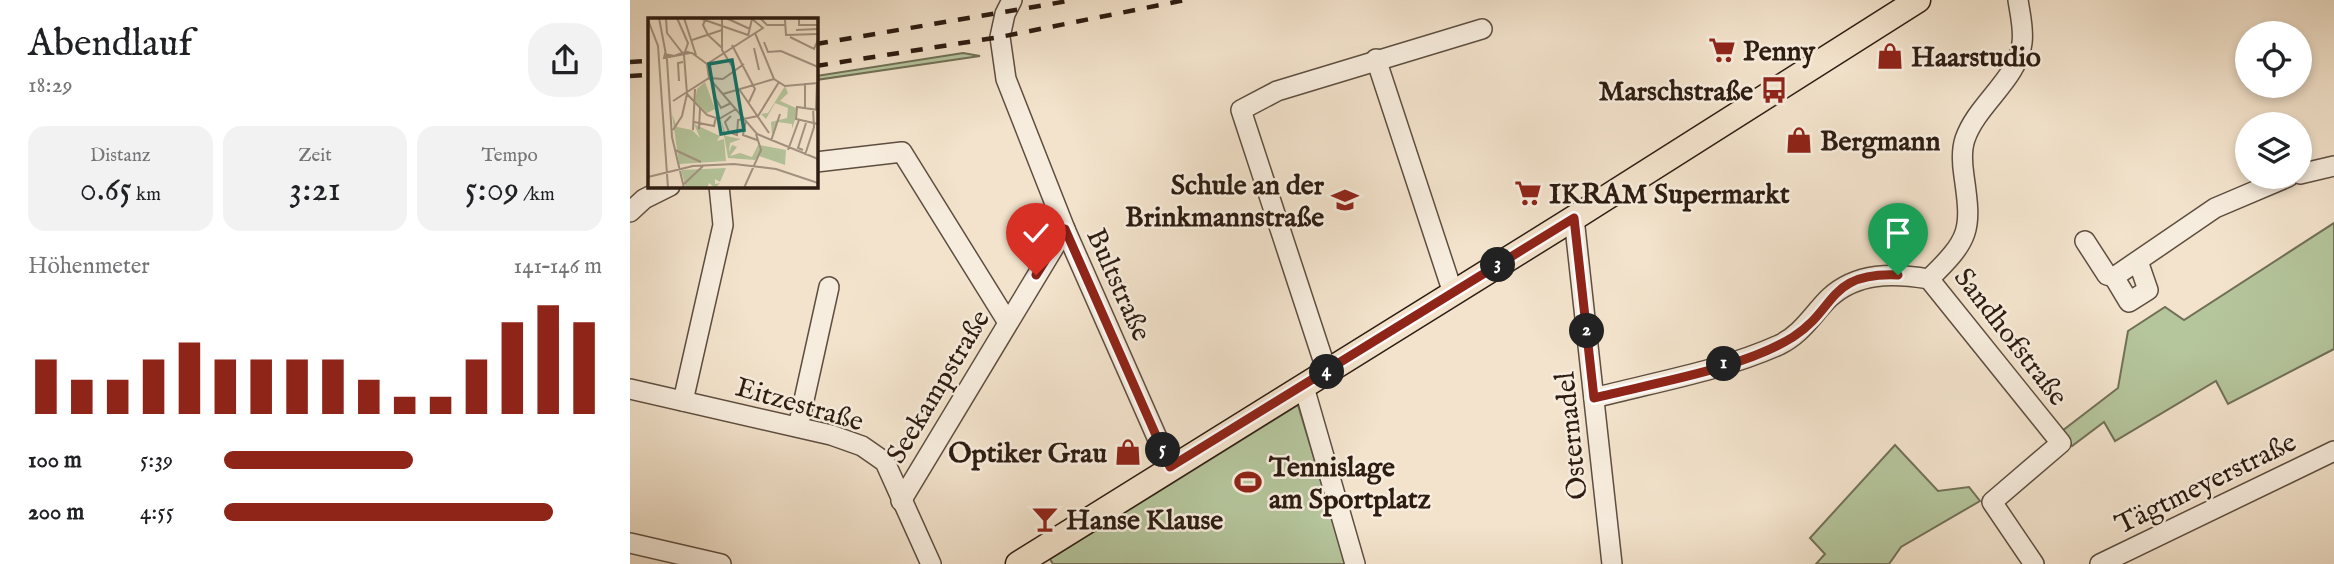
<!DOCTYPE html>
<html lang="de">
<meta charset="utf-8">
<style>
:root{--surface:#fff;--page:#f2f2f2;--text:#202124;--muted:#757577;--accent:#8f2418}
body{margin:0;font-family:"IM FELL English",serif;background:var(--page);color:var(--text);height:100vh;display:flex;flex-direction:column;font-size:26px;white-space:nowrap}
*{box-sizing:border-box;margin:0}
p{font-size:23px;color:var(--muted)}
.icon{flex:none;width:38px;height:38px;fill:none;stroke:currentColor;stroke-width:2;stroke-linecap:round;stroke-linejoin:round}
.map{position:relative;flex:1;overflow:hidden}
.panel{display:flex;flex-direction:column;background:var(--surface);width:630px}
.panel>*{flex:none}
.controls{position:absolute;left:1605px;top:21px;display:grid;gap:14px}
.controls a{display:grid;place-items:center;width:77px;height:77px;border-radius:50%;background:var(--surface);box-shadow:0 4px 10px #0003;font-size:35px}
.pin{position:absolute;display:grid;place-items:center;width:60px;height:60px;color:#fff;margin:-72px -30px;border-radius:50% 50% 50% 0;rotate:-45deg;box-shadow:0 0 7px #0007}
.pin .icon{rotate:45deg}
.km{position:absolute;width:35px;height:35px;margin:-18px;border-radius:50%;background:#222;color:#fff;font-size:19px;line-height:35px;text-align:center}
.round{display:grid;place-items:center;flex:none;width:74px;height:74px;border-radius:28px;background:var(--page)}
.headline{display:flex;align-items:center;justify-content:space-between;height:119px;padding:0 28px}
h1{font-size:38px;font-weight:600;line-height:52px}
.stats{display:grid;grid-template-columns:repeat(3,1fr);gap:10px;height:119px;padding:7px 28px}
.stats div{display:grid;align-content:center;border-radius:18px;background:var(--page);text-align:center}
.stats b{font-size:35px;font-weight:600}
.stats small{font-size:19px;font-weight:400}
.stats p{font-size:19px}
.chart{height:196px;padding:14px 28px}
.chart p{display:flex;justify-content:space-between}
.chart svg{width:100%;height:126px;margin-top:7px;stroke:var(--accent);stroke-width:6}
ul{padding:0 28px;list-style:none;font-size:23px}
li{display:grid;grid-template-columns:112px 84px 1fr;align-items:center;height:52px}
li i{height:18px;border-radius:9px;background:var(--accent)}
main{display:flex;flex:1;min-height:0}
.map>svg:first-child{display:block}
</style>
<main>
<section class="panel">
<div class="headline"><div><h1>Abendlauf</h1><p>18:29</p></div><a class="round"><svg class="icon" aria-label="share" viewBox="0 0 24 24"><path d="M12 15V3M7 8l5-5 5 5M5 13v7h14v-7"/></svg></a></div>
<div class="stats">
<div><p>Distanz</p><b>0.65<small> km</small></b></div>
<div><p>Zeit</p><b>3:21</b></div>
<div><p>Tempo</p><b>5:09<small> /km</small></b></div>
</div>
<div class="chart"><p><span>Höhenmeter</span>141–146 m</p>
<svg viewBox="0 0 160 44" preserveAspectRatio="none"><path d="M5 44V25M15 44V32M25 44V32M35 44V25M45 44V19M55 44V25M65 44V25M75 44V25M85 44V25M95 44V32M105 44V38M115 44V38M125 44V25M135 44V12M145 44V6M155 44V12"/></svg>
</div>
<ul>
<li><b>100 m</b>5:39<i style="width:50%"></i></li>
<li><b>200 m</b>4:55<i style="width:87%"></i></li>
</ul>
</section>
<div class="map">
<svg width="1704" height="564" viewBox="0 0 1704 564">
<rect width="100%" height="100%" fill="#f3e3cc"/>
<filter id="stains"><feTurbulence type="fractalNoise" baseFrequency=".00286" numOctaves="4"/><feColorMatrix values="0 0 0 0 .2 0 0 0 0 .09 0 0 0 0 .02 0 0 0 .5 -.17"/></filter>
<radialGradient id="worn" r=".72"><stop offset=".6" stop-color="#630" stop-opacity="0"/><stop offset="1" stop-color="#630" stop-opacity=".3"/></radialGradient>
<g fill="#b5c59c" stroke="#717057" stroke-width="2">
<polygon points="333,53 350,56 186,80 186,76"/>
<polygon points="1704,223 1704,349 1598,404 1586,381 1485,441 1474,422 1442,446 1432,431 1488,388 1498,331 1535,307 1554,320"/>
<polygon points="668,405 716,564 423,564 420,559"/>
<polygon points="1265,445 1308,491 1339,487 1350,501 1271,547 1259,564 1186,564 1195,554 1180,538"/>
</g>
<g fill="none" stroke-linecap="round" stroke-linejoin="round">
<defs>
<g id="minor">
<polyline points="382,0 375,14 370,37 376,79 435,229 540,467"/>
<polyline points="746,59 823,293"/>
<polyline points="186,162 272,152 377,321"/>
<polyline points="1670,174 1704,166"/>
<polyline points="0,212 14,199 40,186"/>
<polyline points="944,218 982,564"/>
<polyline points="1455,241 1477,275 1484,277"/>
<polyline points="1508,261 1518,290 1499,302 1484,277 1585,208 1658,177"/>
<polyline points="1299,279 1431,443 1362,502 1404,564"/>
<path d="M 1299,279 C 1340,239 1342,231 1334,176 C 1332,163 1331,151 1335,139 C 1347,104 1388,79 1392,43 C 1394,29 1390,14 1388,0"/>
<polyline points="697,372 611,110 647,91 852,29"/>
<polyline points="674,387 725,564"/>
<polyline points="0,389 201,435 232,446 255,462 301,564"/>
<path d="M 964,398 C 1025,382 1091,371 1149,345 C 1172,334 1182,315 1199,298 C 1227,272 1263,273 1299,279"/>
<polyline points="53,401 93,225 89,186"/>
<polyline points="168,427 199,287"/>
<polyline points="271,501 435,229"/>
<polyline points="0,543 91,564"/>
<polyline points="1470,564 1704,451"/>
</g>
<polyline id="major" points="388,564 944,218 1288,0"/>
</defs>
<use href="#minor" stroke="#5e4e40" stroke-width="22"/>
<use href="#major" stroke="#2d1c12" stroke-width="27"/>
<use href="#minor" stroke="#f7edde" stroke-width="19"/>
<use href="#major" stroke="#f3e3cc" stroke-width="24"/>
<g stroke="#2d1c12" stroke-width="4.5" stroke-dasharray="12 12" stroke-linecap="butt">
<polyline points="186,44 444,0"/>
<polyline points="0,62 19,61"/>
<polyline points="186,66 370,37 555,0"/>
<polyline points="0,76 19,75"/>
</g>
</g>
<g fill="none" stroke-linecap="round" stroke-linejoin="round">
<defs>
<path id="route" d="M 406,275 L 435,229 L 540,467 L 944,218 L 964,398 C 1023,383 1112,369 1163,337 C 1207,309 1197,272 1268,275"/>
</defs>
<use href="#route" stroke="#fff" stroke-width="14"/>
<use href="#route" stroke="#8f2418" stroke-width="9"/>
</g>
<defs>
<symbol id="supermarket-bare" viewBox="-9 -9 18 18"><path d="M-6-5.5h2.5l.6 2H6L4.5 2H-2.5L-4.4-4H-6ZM-1.5 3.2a1.3 1.3 0 1 0 .1 0ZM3 3.2a1.3 1.3 0 1 0 .1 0Z" fill="#8f2418" stroke="#f7edde" stroke-width="2.5" paint-order="stroke"/></symbol>
<symbol id="shop-bare" viewBox="-9 -9 18 18"><path d="M-5-2.5h2.3a2.7 3.5 0 0 1 5.4 0H5L5.5 6h-11ZM-1.5-2.5h3a1.5 2.3 0 0 0-3 0Z" fill="#8f2418" stroke="#f7edde" stroke-width="2.5" paint-order="stroke"/></symbol>
<symbol id="bus-bare" viewBox="-9 -9 18 18"><path d="M-5-6H5V4H4V6H2V4H-2V6H-4V4H-5ZM-3.5-4V0h7V-4ZM-3.5 1.2v1.5H-2V1.2ZM2 1.2v1.5H3.5V1.2Z" fill="#8f2418" stroke="#f7edde" stroke-width="2.5" paint-order="stroke"/></symbol>
<symbol id="school-bare" viewBox="-9 -9 18 18"><path d="M0-5L7-2L0 1L-7-2ZM-4 1L0 2.5L4 1V4Q0 6-4 4Z" fill="#8f2418" stroke="#f7edde" stroke-width="2.5" paint-order="stroke"/></symbol>
<symbol id="stadium-bare" viewBox="-9 -9 18 18"><path d="M0-5a6.5 5 0 1 0 0 10a6.5 5 0 1 0 0-10ZM-3.5-1.8h7v3.6h-7Z" fill="#8f2418" stroke="#f7edde" stroke-width="2.5" paint-order="stroke"/></symbol>
<symbol id="bar-bare" viewBox="-9 -9 18 18"><path d="M-6-5H6L.8 .8V4.5H3.5V6h-7V4.5H-.8V.8Z" fill="#8f2418" stroke="#f7edde" stroke-width="2.5" paint-order="stroke"/></symbol>
</defs>
<g fill-rule="evenodd">
<use href="#supermarket-bare" x="1073" y="31" width="38" height="38"/>
<use href="#shop-bare" x="1241" y="37" width="38" height="38"/>
<use href="#bus-bare" x="1125" y="71" width="38" height="38"/>
<use href="#shop-bare" x="1150" y="121" width="38" height="38"/>
<use href="#supermarket-bare" x="879" y="174" width="38" height="38"/>
<use href="#school-bare" x="696" y="181" width="38" height="38"/>
<use href="#shop-bare" x="479" y="433" width="38" height="38"/>
<use href="#stadium-bare" x="599" y="463" width="38" height="38"/>
<use href="#bar-bare" x="396" y="500" width="38" height="38"/>
</g>
<g text-anchor="middle" stroke-width="5" stroke-linejoin="round" paint-order="stroke">
<g font-size="28" font-weight="bold" fill="#2d1c12" stroke="#f7edde" text-anchor="start">
<text x="1113" y="60">Penny</text>
<text x="1281" y="66">Haarstudio</text>
<text x="1123" y="100" text-anchor="end">Marschstraße</text>
<text x="1190" y="150">Bergmann</text>
<text x="694" y="194" text-anchor="end">Schule an der<tspan x="694" dy="32">Brinkmannstraße</tspan></text>
<text x="919" y="203">IKRAM Supermarkt</text>
<text x="477" y="462" text-anchor="end">Optiker Grau</text>
<text x="639" y="476">Tennislage<tspan x="639" dy="32">am Sportplatz</tspan></text>
<text x="436" y="529">Hanse Klause</text>
</g>
<g font-size="28" fill="#2d1c12" stroke="#f7edde">
<text transform="translate(490 284) rotate(66)" y="10">Bultstraße</text>
<text transform="translate(1382 336) rotate(52)" y="10">Sandhofstraße</text>
<text transform="translate(307 386) rotate(-59)" y="10">Seekampstraße</text>
<text transform="translate(170 403) rotate(16)" y="10">Eitzestraße</text>
<text transform="translate(940 436) rotate(-96)" y="10">Osternadel</text>
<text transform="translate(1575 482) rotate(-26)" y="10">Tägtmeyerstraße</text>
</g>
</g>
<g transform="translate(18 18)">
<rect width="170" height="170" fill="#f3e3cc"/>
<path d="M 57,64 L 67,91 L 59,95 L 47,83 L 49,71 ZM 137,68 L 140,75 L 132,83 L 148,90 L 147,102 L 144,111 L 144,106 L 130,104 L 124,117 L 123,104 L 139,100 L 140,90 L 127,85 L 118,101 L 113,96 L 120,95 ZM 24,96 L 29,109 L 44,112 L 52,120 L 46,106 L 72,118 L 69,123 L 76,121 L 78,143 L 31,146 ZM 73,101 L 78,118 L 93,121 L 82,125 L 81,134 L 84,127 L 89,129 L 82,138 L 92,135 L 104,139 L 110,127 L 117,128 L 138,132 L 137,147 L 111,138 L 107,142 L 80,140 ZM 78,150 L 72,164 L 67,161 L 67,166 L 72,165 L 67,170 L 61,165 L 59,170 L 38,170 L 33,152 Z" fill="#b5c59c"/>
<path fill="none" stroke="#a49382" stroke-width="2" d="M 11,0 L 19,42 L 24,119 L 36,170M 18,0 L 19,15 L 36,37 L 39,76 L 34,98 L 25,112M 29,0 L 40,25 L 37,34M 36,0 L 48,37M 51,0 L 100,17M 58,0 L 55,7 L 60,17 L 74,30M 74,0 L 74,32 L 87,53M 78,0 L 102,11M 112,0 L 119,7 L 137,7M 151,0 L 151,7 L 170,7M 0,2 L 10,28 L 20,170M 137,2 L 138,17 L 170,16M 148,12 L 170,11M 107,15 L 126,61 L 137,68 L 170,65M 142,19 L 166,31 L 170,22M 44,22 L 74,12M 116,24 L 120,34 L 133,33 L 170,49M 84,27 L 107,71 L 101,84M 106,30 L 111,52M 42,35 L 16,40 L 17,36 L 26,38 L 37,34 L 40,34 L 42,35 L 44,35 L 59,46 L 61,60 L 109,116 L 170,141M 59,46 L 115,10 L 104,1 L 100,18M 75,61 L 96,46M 31,63 L 30,45 L 35,44M 91,71 L 121,115M 39,76 L 59,97 L 71,101 L 88,91M 75,76 L 126,61M 68,81 L 73,90 L 83,85M 25,83 L 61,60 L 75,61M 157,90 L 157,65M 168,92 L 169,64M 170,92 L 149,89 L 148,101 L 170,106M 83,98 L 77,104 L 81,114 L 89,117 L 90,102 L 110,98M 110,98 L 131,64M 98,102 L 95,117 L 109,122M 46,104 L 66,108 L 68,99M 51,111 L 52,90M 45,112 L 47,71M 123,123 L 132,96M 27,132 L 53,144M 140,132 L 151,102M 155,132 L 150,130 L 158,105M 157,137 L 166,109 L 165,91M 0,159 L 45,148 L 86,146 L 128,151 L 170,165M 36,166 L 55,148M 96,170 L 113,132 L 108,116"/>
<path fill="#0f766e" fill-opacity="0.15" stroke="#0f766e" stroke-width="3.5" d="M 84,42 L 96,112 L 73,116 L 61,46 Z"/>
<rect width="170" height="170" fill="none" stroke="#2d1c12" stroke-width="3.5"/>
</g>
<rect width="100%" height="100%" filter="url(#stains)"/>
<rect width="100%" height="100%" fill="url(#worn)"/>
</svg>
<div class="controls">
<a><svg class="icon" aria-label="locate" viewBox="0 0 24 24"><circle cx="12" cy="12" r="6"/><path d="M12 2v4M12 18v4M2 12h4M18 12h4"/></svg></a>
<a><svg class="icon" aria-label="layers" viewBox="0 0 24 24"><path d="M12 4l9 5-9 5-9-5zM3 14l9 5 9-5"/></svg></a>
</div>
<div class="pin" style="left:1268px;top:275px;background:#1e9e55"><svg class="icon" aria-label="arrive" viewBox="0 0 24 24"><path d="M6 21V4h12l-3 4 3 4H6"/></svg></div>
<div class="pin" style="left:406px;top:275px;background:#d93025"><svg class="icon" aria-label="check" viewBox="0 0 24 24"><path d="M5 12l5 5 9-10"/></svg></div>
<b class="km" style="left:1094px;top:364px">1</b>
<b class="km" style="left:957px;top:331px">2</b>
<b class="km" style="left:868px;top:265px">3</b>
<b class="km" style="left:697px;top:372px">4</b>
<b class="km" style="left:533px;top:450px">5</b>
</div>
</main>
